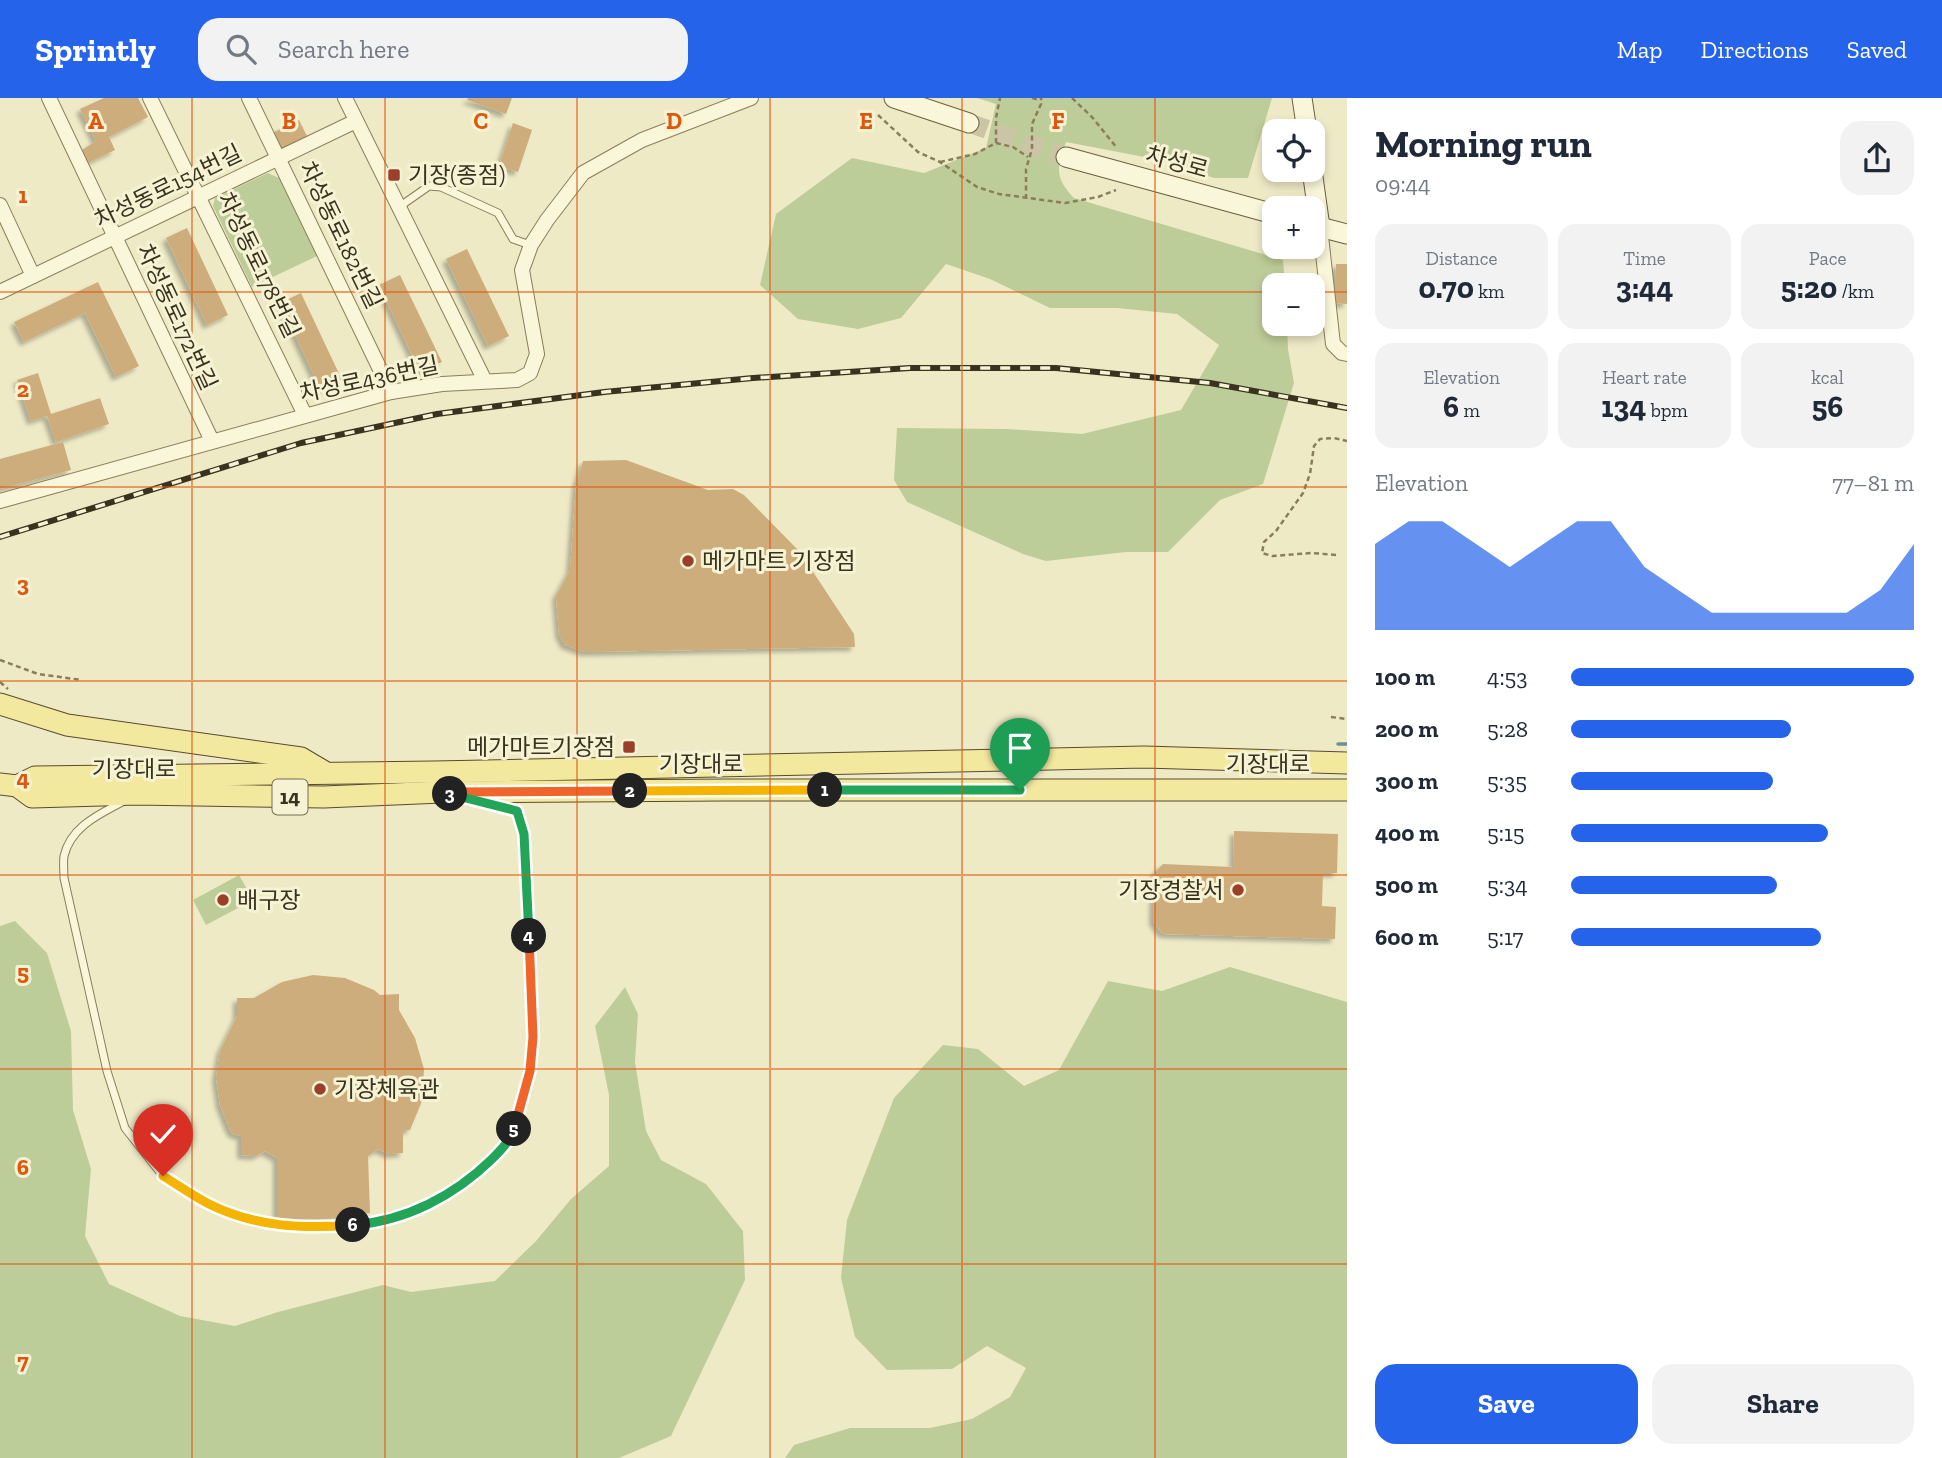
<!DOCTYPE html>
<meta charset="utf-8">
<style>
:root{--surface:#fff;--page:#f2f2f3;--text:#1f2937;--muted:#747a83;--accent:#2563eb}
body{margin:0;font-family:"Zilla Slab","Noto Sans KR",serif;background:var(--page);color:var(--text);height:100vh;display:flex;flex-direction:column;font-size:26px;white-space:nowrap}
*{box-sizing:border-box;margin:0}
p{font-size:23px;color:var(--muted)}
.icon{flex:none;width:38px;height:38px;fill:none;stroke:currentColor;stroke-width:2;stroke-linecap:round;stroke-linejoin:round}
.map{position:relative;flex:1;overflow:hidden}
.side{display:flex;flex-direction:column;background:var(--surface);width:595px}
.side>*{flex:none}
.controls{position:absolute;left:1262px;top:21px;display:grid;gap:14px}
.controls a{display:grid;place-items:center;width:63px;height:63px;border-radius:14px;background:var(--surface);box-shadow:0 4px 10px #0003;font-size:35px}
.pin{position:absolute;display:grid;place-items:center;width:60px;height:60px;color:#fff;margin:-72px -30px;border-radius:50% 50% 50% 0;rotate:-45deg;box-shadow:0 0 7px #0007}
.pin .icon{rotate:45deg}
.km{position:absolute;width:35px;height:35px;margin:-18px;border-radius:50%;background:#222;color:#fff;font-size:19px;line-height:35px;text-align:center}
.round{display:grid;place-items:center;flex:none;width:74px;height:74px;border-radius:21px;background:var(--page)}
.head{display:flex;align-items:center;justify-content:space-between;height:119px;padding:0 28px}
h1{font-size:38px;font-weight:800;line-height:52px}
.metrics{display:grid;grid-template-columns:repeat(3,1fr);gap:10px;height:119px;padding:7px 28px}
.metrics div{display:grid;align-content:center;border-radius:18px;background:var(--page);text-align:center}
.metrics b{font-size:30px;font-weight:800}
.metrics small{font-size:19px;font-weight:400}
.metrics p{font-size:19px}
.chart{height:196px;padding:14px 28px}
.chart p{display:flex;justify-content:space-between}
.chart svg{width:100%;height:126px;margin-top:7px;fill:var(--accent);opacity:.7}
.primary-button{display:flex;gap:14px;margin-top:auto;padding:14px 28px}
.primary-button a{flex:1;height:80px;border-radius:21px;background:var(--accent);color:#fff;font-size:28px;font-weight:800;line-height:80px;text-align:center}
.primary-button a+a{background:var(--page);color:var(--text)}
ul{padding:0 28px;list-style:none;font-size:23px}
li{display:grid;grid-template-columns:112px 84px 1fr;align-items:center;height:52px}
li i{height:18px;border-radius:9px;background:var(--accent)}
header{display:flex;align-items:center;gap:42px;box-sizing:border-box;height:98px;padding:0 35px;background:var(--accent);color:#fff}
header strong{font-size:33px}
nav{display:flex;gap:38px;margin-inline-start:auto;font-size:24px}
.search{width:490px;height:63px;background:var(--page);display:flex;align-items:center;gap:18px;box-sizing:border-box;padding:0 24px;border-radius:21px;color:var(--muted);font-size:26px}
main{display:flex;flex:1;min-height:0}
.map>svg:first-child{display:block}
</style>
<header>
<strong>Sprintly</strong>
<div class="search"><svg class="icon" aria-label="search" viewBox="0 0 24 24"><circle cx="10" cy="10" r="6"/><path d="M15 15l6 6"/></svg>Search here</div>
<nav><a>Map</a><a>Directions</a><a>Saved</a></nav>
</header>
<main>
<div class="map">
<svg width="1347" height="1360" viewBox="0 0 1347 1360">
<defs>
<filter id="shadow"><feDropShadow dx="-4" dy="4" stdDeviation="2" flood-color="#0004"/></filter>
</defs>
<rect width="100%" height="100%" fill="#efeac6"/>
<g fill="#bdcd99">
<path d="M 977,0 L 1272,0 L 1248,80 L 1214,80 L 1165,63 L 1066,44 C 1057,70 1054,79 1074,100 L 1283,162 L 1285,187 L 1274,187 L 1274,226 L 1287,226 L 1288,251 L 1294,285 L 1263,386 L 1220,402 L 1168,454 L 1126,454 L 1046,463 L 1023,456 L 907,404 L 894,382 L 897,330 L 1007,331 L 1082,336 L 1181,312 L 1219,247 L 1177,216 L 1117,210 L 1050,210 L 990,181 L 946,166 L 901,220 L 858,231 L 798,221 L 760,187 L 776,116 L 852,60 L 924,75 L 986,50 L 996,6 Z"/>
<polygon points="268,75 279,80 317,158 252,189 213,108 215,100"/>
<polygon points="239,777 253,802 206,827 193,802"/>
<polygon points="15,823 47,855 71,933 73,1012 91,1071 85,1138 109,1186 180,1218 235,1228 278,1214 383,1187 411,1194 495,1183 536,1143 571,1101 609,1068 609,997 595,928 625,889 638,916 635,964 646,1033 661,1062 706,1086 743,1133 745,1182 671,1338 619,1360 0,1360 0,828"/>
<polygon points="1230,869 1347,904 1347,1360 785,1360 794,1347 850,1330 930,1330 972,1321 1010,1299 1026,1270 987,1248 952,1271 887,1272 855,1239 841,1180 847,1122 894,1000 943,947 978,951 1024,988 1059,972 1108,883 1162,893"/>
</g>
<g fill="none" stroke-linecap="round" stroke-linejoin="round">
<polyline stroke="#6d918f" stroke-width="3.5" points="1338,646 1347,646"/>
</g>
<g fill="#cdad7b" filter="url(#shadow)">
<polygon points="104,0 138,0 148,19 109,39 115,52 88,65 82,52 96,43 80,11"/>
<polygon points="468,0 512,0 506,16 467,2"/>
<polygon points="299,22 309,42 286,53 277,50 270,36"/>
<polygon points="513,25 532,32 518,74 499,68"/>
<polygon points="187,130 228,217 207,227 166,140"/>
<polygon points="467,151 509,238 488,248 446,161"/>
<polygon points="1336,166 1347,166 1347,206 1334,205"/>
<polygon points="400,177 442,264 420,274 379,187"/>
<polygon points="98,184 139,268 116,279 85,215 24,244 14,224"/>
<polygon points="301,195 342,282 321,292 280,205"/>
<polygon points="38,275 51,316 100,300 109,326 56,344 47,318 31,323 17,282"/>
<polygon points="63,344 71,372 0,391 0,361"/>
<polygon points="626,362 708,392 733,391 744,397 800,454 854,536 855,549 585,554 565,547 559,536 556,498 570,472 576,387 583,363"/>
<polygon points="1234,733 1338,736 1337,775 1323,775 1322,808 1336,809 1335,841 1164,836 1160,833 1153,823 1154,775 1163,766 1233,769"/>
<polygon points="313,877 345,880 374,892 380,897 399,896 399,912 415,940 424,971 422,1003 410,1032 403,1032 403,1055 389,1056 378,1051 368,1058 370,1115 320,1122 277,1121 277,1060 265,1053 256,1058 241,1057 241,1038 233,1036 230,1032 220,1007 216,980 220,953 237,918 237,900 254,900 282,884"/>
</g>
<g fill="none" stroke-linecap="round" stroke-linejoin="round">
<polyline stroke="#cbc5a5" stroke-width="19" stroke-dasharray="19 10" stroke-linecap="butt" points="969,25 1066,59"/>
<defs>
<g id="lane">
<polyline points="399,109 429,88 441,89 498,115 513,141 530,147"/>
<path d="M 124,703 C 100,716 71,728 64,758 C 63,765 64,774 64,780 L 107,973 L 125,1030 L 163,1078 L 210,1107 L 257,1125 L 313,1130 L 366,1126 L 419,1112 L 470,1082 L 510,1043 L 530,973 L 533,939 L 524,736 L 517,713 L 473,702"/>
</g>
<g id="street">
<polyline points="49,0 212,343"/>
<polyline points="150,0 305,317"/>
<polyline points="249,0 391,294"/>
<polyline points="345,0 485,283"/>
<polyline points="0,107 33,178"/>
<polyline points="1320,129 1333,246 1342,255 1347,256"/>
<polyline points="0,194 356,23"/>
<polyline points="0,403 391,294 442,286 517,282 530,275 537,256 522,172 531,147 547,122 583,75 642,42 751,0"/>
</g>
<g id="secondary">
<polyline points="894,0 969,25"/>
<polyline points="1302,0 1307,33"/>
<polyline points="1066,59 1274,116"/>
<polyline points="1312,72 1320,129"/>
<polyline points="1312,127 1347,136"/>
</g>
<g id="primary">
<polyline points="0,606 67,627 301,660 323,673"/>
<polyline points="0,686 17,688 32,699 137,696 324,699 442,694 725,692 1347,692"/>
<polyline points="17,688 35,679 434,674 1144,659 1347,665"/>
</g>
</defs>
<use href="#lane" stroke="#8a7d5b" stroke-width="9"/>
<use href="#street" stroke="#8a7d5b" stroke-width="16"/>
<use href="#secondary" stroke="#6c5e3e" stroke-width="21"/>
<use href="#primary" stroke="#584a2f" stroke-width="23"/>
<g stroke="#8a7d5b" stroke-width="2.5" stroke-dasharray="5 3.5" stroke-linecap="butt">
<polyline points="1032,0 1040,2 1042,0"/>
<polyline points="1072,0 1092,19 1117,50"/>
<polyline points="878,17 918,54 940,64 977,89 999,96 1065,105 1098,99 1116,92"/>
<polyline points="996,45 1013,49 1028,59"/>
<polyline points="940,64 975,56 996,45 996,20 1000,0"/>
<polyline points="1026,101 1026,71 1032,51 1032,26 1041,6 1040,2"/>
<polyline points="1336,457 1312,455 1272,458 1262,455 1264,444 1276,433 1303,395 1310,376 1314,348 1320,341 1334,340 1347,343"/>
<polyline points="0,562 38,576 82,582"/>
<polyline points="0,584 8,591"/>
<polyline points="1331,619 1347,621"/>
</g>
<use href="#lane" stroke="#f9f6d9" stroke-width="7"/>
<use href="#street" stroke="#f9f6d9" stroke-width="14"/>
<use href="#secondary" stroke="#f9f6d9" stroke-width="19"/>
<use href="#primary" stroke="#f2e89e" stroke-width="21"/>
<defs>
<polyline id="rail" points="0,439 301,345 437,316 604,294 753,280 910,270 1056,270 1210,285 1347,310"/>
</defs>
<use href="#rail" stroke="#3a321f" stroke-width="6"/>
<use href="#rail" stroke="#f6f3d5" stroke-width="3.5" stroke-dasharray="10" stroke-linecap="butt"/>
</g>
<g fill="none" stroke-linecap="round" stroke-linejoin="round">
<defs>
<polyline id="split-1" points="825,692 1020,692"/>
<polyline id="split-2" points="630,693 825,692"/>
<polyline id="split-3" points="450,696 442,694 630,693"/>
<polyline id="split-4" points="450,696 517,713 524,736 529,838"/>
<polyline id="split-5" points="514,1031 530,973 533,939 529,838"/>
<path id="split-6" d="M 353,1127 C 406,1123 454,1098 492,1061 C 502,1051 509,1044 514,1031"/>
<path id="split-7" d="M 163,1078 C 178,1087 193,1098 209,1106 C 255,1129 303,1131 353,1127"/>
</defs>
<use href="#split-1" stroke="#fff" stroke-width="14"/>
<use href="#split-2" stroke="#fff" stroke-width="14"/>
<use href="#split-3" stroke="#fff" stroke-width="14"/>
<use href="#split-4" stroke="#fff" stroke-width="14"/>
<use href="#split-5" stroke="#fff" stroke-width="14"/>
<use href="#split-6" stroke="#fff" stroke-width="14"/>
<use href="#split-7" stroke="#fff" stroke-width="14"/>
<use href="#split-1" stroke="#22a559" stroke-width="9"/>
<use href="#split-2" stroke="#f5b400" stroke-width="9"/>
<use href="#split-3" stroke="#f0652b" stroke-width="9"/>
<use href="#split-4" stroke="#22a559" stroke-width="9"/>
<use href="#split-5" stroke="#f0652b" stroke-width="9"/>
<use href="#split-6" stroke="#22a559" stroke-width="9"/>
<use href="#split-7" stroke="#f5b400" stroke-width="9"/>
</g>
<path fill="none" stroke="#df570d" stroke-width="2" stroke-opacity="0.55" d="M 192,0 L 192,1360M 385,0 L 385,1360M 577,0 L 577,1360M 770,0 L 770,1360M 962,0 L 962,1360M 1155,0 L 1155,1360M 0,194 L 1274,194M 1312,194 L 1347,194M 0,389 L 1347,389M 0,583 L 1347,583M 0,777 L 1347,777M 0,971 L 1347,971M 0,1166 L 1347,1166"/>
<g fill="#9a3f2a" stroke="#f6f3d5" stroke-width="2.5">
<rect x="387" y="70" width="14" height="14" rx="3.5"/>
<circle cx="688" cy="463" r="7"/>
<rect x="622" y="642" width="14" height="14" rx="3.5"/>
<circle cx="1238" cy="792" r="7"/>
<circle cx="223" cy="802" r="7"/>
<circle cx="320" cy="991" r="7"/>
</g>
<g text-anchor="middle" stroke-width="6" stroke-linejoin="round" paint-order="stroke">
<rect fill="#f6f3d5" stroke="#726c56" stroke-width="2" x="272.5" y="681.5" width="35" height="35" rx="5"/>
<g font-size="21" font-weight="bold" fill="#3a321f">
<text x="290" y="706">14</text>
</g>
<g font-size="23" fill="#3a321f" stroke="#f6f3d5">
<text transform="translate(1177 64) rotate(15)" y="8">차성로</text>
<text transform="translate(168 88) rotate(-26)" y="8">차성동로154번길</text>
<text transform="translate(341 137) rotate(64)" y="8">차성동로182번길</text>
<text transform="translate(259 167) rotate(64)" y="8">차성동로178번길</text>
<text transform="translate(177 219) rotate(65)" y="8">차성동로172번길</text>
<text transform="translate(369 281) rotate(-12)" y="8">차성로436번길</text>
<text x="701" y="674">기장대로</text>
<text x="1268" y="674">기장대로</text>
<text x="134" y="679">기장대로</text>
</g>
<g font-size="23" fill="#3a321f" stroke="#f6f3d5" text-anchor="start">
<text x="408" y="85">기장(종점)</text>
<text x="702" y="471">메가마트 기장점</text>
<text x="615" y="657" text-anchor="end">메가마트기장점</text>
<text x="1224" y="800" text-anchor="end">기장경찰서</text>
<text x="237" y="810">배구장</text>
<text x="334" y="999">기장체육관</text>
</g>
</g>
<g font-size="23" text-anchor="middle" font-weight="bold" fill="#df570d" stroke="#f6f3d5" stroke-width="6" stroke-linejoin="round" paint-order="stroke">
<text x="96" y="31">A</text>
<text x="289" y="31">B</text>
<text x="481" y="31">C</text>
<text x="674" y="31">D</text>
<text x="866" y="31">E</text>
<text x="1058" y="31">F</text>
<text x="23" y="105">1</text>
<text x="23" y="299">2</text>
<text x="23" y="494">3</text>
<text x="23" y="688">4</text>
<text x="23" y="882">5</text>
<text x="23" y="1077">6</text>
<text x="23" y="1271">7</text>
</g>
</svg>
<div class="controls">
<a><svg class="icon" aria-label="locate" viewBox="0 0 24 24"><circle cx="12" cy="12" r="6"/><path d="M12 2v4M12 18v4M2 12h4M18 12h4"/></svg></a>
<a>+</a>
<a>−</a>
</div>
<div class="pin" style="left:1020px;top:692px;background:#1e9e55"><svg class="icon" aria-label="arrive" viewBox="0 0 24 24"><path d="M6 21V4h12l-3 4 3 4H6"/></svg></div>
<div class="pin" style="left:163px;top:1078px;background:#d93025"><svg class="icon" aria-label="check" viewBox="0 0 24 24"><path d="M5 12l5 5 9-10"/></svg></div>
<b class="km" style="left:825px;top:692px">1</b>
<b class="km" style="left:630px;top:693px">2</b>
<b class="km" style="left:450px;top:696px">3</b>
<b class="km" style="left:529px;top:838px">4</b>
<b class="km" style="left:514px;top:1031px">5</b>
<b class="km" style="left:353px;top:1127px">6</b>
</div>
<section class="side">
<div class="head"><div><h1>Morning run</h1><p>09:44</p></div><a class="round"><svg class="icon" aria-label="share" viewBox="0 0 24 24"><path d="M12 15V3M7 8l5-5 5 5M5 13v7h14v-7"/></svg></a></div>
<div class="metrics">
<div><p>Distance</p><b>0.70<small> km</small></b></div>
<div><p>Time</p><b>3:44</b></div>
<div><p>Pace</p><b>5:20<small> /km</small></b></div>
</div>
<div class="metrics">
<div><p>Elevation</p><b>6<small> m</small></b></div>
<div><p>Heart rate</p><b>134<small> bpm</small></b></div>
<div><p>kcal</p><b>56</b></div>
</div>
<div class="chart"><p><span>Elevation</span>77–81 m</p>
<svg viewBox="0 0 160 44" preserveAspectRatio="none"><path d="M0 44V14L10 6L20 6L30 14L40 22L50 14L60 6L70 6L80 22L90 30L100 38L110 38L120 38L130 38L140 38L150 30L160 14V44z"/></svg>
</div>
<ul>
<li><b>100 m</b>4:53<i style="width:100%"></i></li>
<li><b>200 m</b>5:28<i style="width:64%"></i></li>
<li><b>300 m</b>5:35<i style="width:59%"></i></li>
<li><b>400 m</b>5:15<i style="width:75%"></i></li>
<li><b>500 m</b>5:34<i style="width:60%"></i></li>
<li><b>600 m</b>5:17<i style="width:73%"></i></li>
</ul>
<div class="primary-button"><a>Save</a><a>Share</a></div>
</section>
</main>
